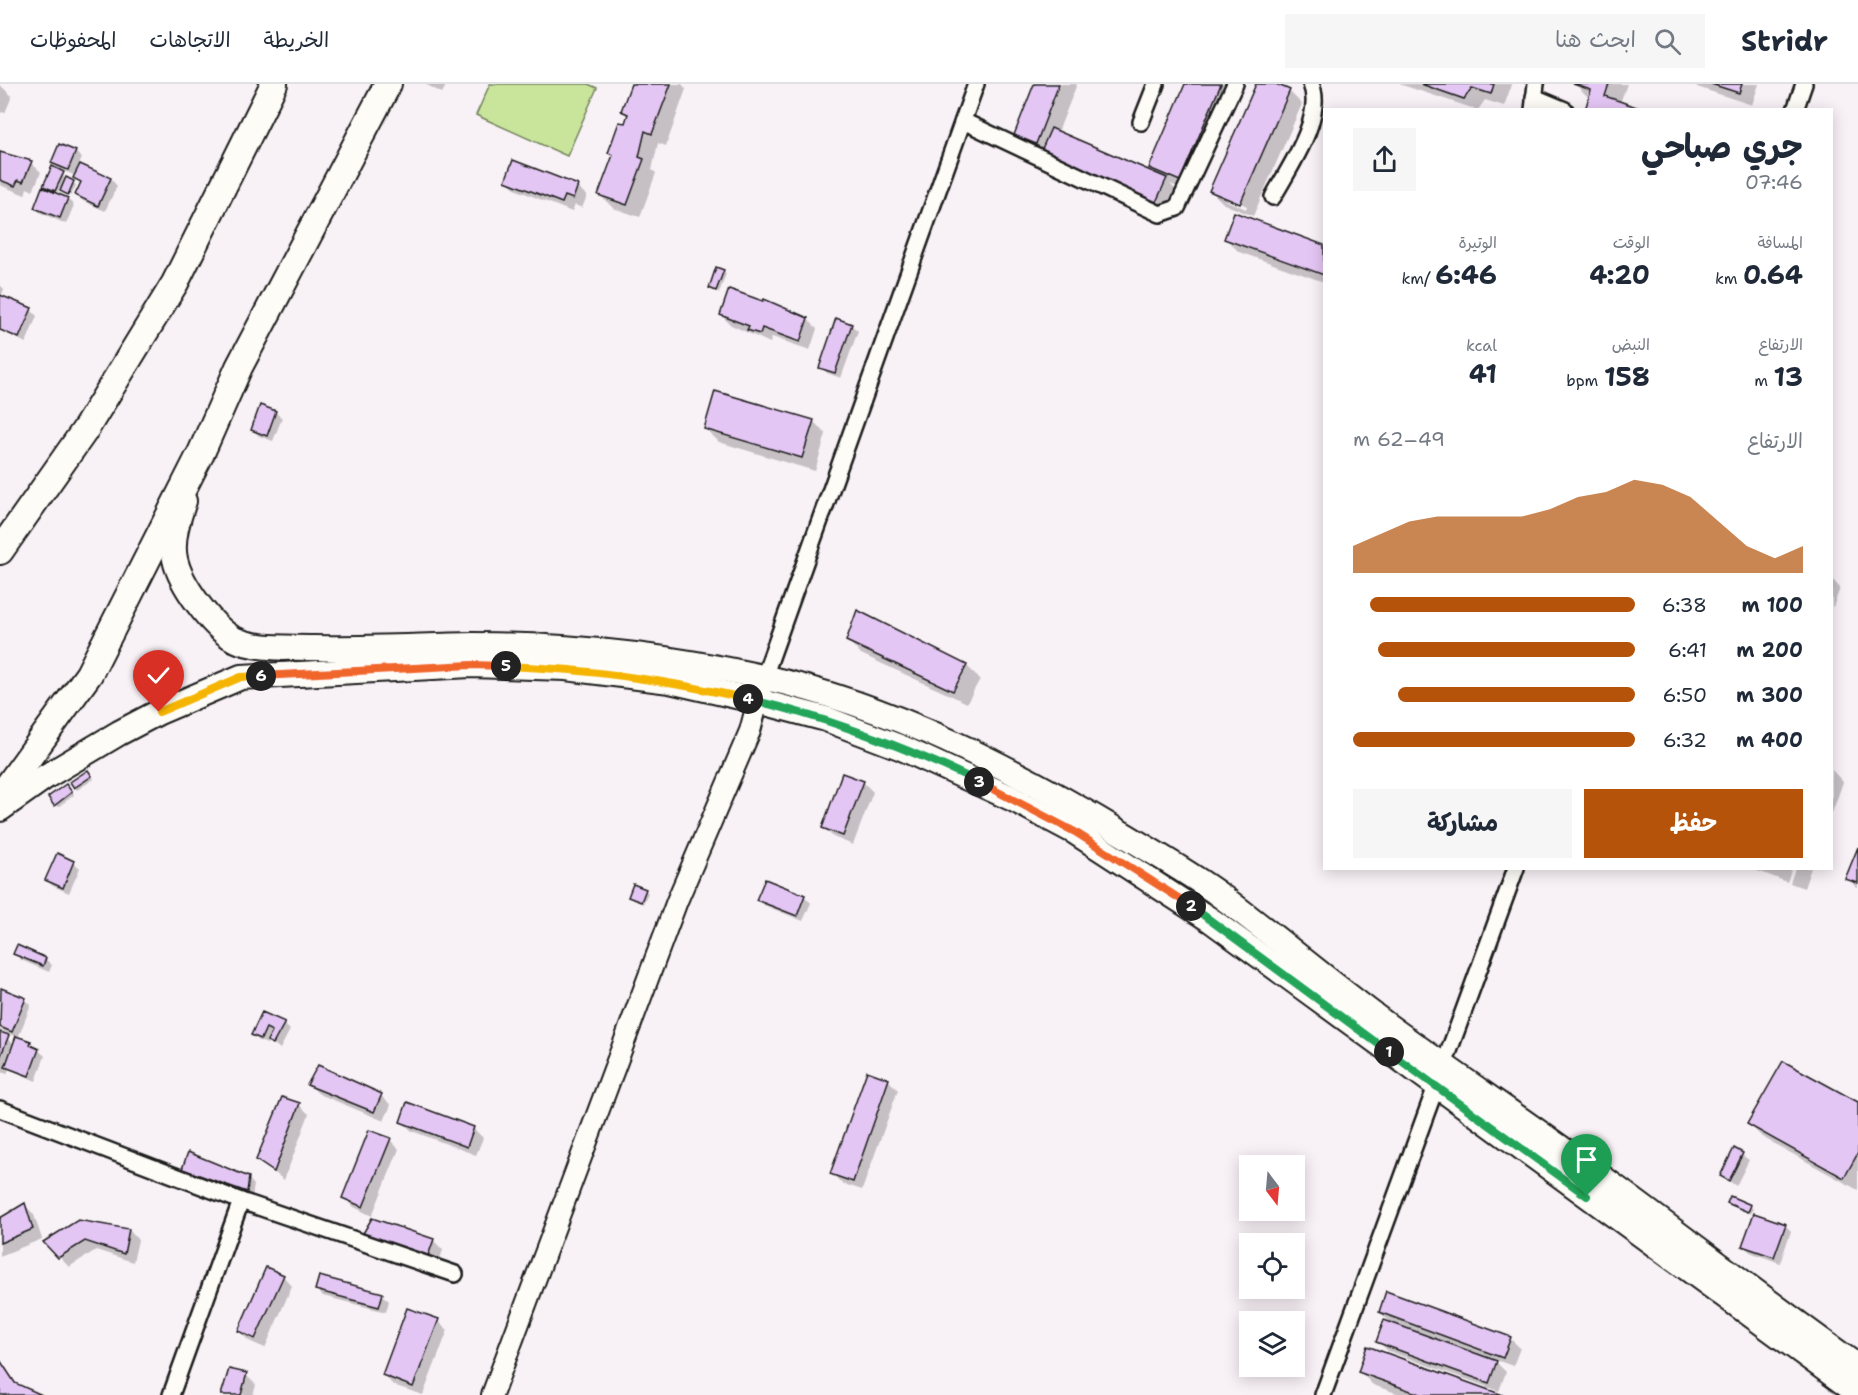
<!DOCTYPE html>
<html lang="ar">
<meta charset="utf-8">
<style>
:root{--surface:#fff;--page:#f6f6f7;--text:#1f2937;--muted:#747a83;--line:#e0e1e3;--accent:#b45309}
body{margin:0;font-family:"Shantell Sans","Playpen Sans Arabic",sans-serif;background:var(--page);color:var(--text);direction:rtl;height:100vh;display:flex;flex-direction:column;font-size:22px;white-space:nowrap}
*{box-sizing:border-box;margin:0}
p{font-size:20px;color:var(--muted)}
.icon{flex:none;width:33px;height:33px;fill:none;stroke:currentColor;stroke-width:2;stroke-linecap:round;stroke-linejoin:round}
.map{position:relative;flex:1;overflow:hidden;direction:ltr}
.details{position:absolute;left:1323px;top:24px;width:510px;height:762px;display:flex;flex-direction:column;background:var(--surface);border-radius:0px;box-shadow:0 3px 15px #0003;direction:rtl}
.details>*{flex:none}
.needle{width:39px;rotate:164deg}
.controls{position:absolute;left:1239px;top:1071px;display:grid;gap:12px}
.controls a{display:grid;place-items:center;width:66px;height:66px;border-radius:0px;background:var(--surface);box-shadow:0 3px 15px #0003;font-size:30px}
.pin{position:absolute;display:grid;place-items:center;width:51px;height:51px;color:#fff;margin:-62px -26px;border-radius:50% 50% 50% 0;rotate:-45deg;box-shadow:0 0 6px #0007}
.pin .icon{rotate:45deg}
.km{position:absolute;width:30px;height:30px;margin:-15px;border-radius:50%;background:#222;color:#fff;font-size:16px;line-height:30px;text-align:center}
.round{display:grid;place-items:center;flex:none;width:63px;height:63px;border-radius:0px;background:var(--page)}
.head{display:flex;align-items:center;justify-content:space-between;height:102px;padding:0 30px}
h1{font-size:33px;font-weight:700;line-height:45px}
.stats{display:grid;grid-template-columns:repeat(3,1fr);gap:9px;height:102px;padding:6px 30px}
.stats div{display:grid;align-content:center}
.stats b{font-size:26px;font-weight:700}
.stats small{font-size:16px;font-weight:400}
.stats p{font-size:16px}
.chart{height:168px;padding:12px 30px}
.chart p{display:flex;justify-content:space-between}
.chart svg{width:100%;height:108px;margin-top:6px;fill:var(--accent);opacity:.7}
.action{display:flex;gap:12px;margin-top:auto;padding:12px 30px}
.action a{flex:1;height:69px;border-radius:0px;background:var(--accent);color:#fff;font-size:24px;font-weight:700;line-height:69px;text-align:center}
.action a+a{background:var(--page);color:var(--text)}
ul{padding:0 30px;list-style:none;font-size:20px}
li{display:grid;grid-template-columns:96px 72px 1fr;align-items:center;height:45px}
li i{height:15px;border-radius:8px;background:var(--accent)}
header{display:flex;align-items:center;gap:36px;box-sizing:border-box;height:84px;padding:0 30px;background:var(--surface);border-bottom:2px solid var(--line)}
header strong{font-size:28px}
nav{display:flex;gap:33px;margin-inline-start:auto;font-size:21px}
.search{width:420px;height:54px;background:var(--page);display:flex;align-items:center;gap:15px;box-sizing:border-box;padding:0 21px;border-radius:0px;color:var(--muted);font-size:22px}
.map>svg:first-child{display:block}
</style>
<header>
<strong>Stridr</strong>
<div class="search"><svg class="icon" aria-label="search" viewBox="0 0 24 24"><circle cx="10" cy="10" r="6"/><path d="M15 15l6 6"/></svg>ابحث هنا</div>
<nav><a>الخريطة</a><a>الاتجاهات</a><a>المحفوظات</a></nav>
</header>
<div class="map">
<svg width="1858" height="1311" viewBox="0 0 1858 1311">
<rect width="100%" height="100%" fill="#f8f1f6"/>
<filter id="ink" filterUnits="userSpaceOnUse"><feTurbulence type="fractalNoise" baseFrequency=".0167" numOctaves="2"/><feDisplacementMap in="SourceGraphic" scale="12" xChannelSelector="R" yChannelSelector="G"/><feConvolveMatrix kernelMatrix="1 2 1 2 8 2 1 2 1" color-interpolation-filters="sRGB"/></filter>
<g filter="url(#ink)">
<polygon fill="#c9e59c" stroke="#72805c" stroke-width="1.5" points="490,0 588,0 597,4 567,72 476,31"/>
<g fill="#0003" fill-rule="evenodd">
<polygon points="425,0 447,0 442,9"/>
<polygon points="632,0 682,0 686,5 666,62 658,59 652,86 656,89 640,133 613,124 600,111 614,73 609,69 628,33 623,27"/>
<polygon points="1036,0 1077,0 1058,48 1159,93 1151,84 1187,0 1239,0 1193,109 1170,100 1179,109 1169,130 1029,64 1015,51"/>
<path d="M 1258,0 L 1272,0 L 1289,7 L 1302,20 L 1253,132 L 1224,120 L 1211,107 ZM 1225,112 L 1247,122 L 1246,125 L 1225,116 Z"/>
<polygon points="1399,0 1512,0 1504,22 1485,16 1478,26"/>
<polygon points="1575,0 1627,0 1620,19 1588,13"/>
<polygon points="1688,0 1759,0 1752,21"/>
<polygon points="0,1 12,12 5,29 1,28 0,31"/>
<polygon points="0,68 31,79 41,88 33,107 27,104 25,111 0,101"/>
<polygon points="75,68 82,74 79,81 111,95 117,102 105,127 83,117 77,111 82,101 76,92 59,85 53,79"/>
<polygon points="63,89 64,94 76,101 71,112 60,104 58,108 48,104"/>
<polygon points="507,97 577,102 587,112 582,124 575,121 572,128 517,106"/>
<polygon points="67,115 74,121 66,140 41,129 35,123"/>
<polygon points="1234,130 1324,162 1324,198 1239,168 1226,155"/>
<polygon points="723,187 726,190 719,209 710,204"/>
<polygon points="0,201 4,205 1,213 31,226 37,232 26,259 0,246"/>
<polygon points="730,207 778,221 808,235 817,245 810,266 772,253 770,259 731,241 721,231"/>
<polygon points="851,241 858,247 841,294 827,289 821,283"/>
<polygon points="275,328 282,334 273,357 259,352 253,346"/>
<polygon points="813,337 826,350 815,387 719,358 705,344"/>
<polygon points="1832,495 1840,504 1833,523 1832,522"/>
<polygon points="847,556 967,582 980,595 967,619 861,570"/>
<polygon points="1832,686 1843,698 1832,729"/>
<polygon points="91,691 94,695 77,706 75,703"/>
<polygon points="863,698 873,708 853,761 833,753 824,744"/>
<polygon points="69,704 74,711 58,723 55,721"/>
<polygon points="1858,767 1858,805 1847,794"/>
<polygon points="73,778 80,784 69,809 53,802 47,796"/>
<polygon points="1750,784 1792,784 1787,798"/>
<polygon points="1795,784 1811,784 1804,804 1790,799"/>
<polygon points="766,797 805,813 811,819 803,837 764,821 758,815"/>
<polygon points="645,806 648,809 643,820 629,813"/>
<polygon points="15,870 45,875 52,881 49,888 21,876"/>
<polygon points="2,906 25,915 31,921 18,954 30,959 45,972 36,997 9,985 7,990 0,987 0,950 15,960 17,953 0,946"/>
<polygon points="263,930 284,940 290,946 280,965 269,956 267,960 259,957 253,951"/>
<polygon points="888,996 898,1006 862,1106 841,1099 832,1089"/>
<polygon points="309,1001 381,1012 391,1021 384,1037 319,1010"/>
<polygon points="1858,1020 1858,1106 1762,1053 1749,1040"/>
<polygon points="299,1021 309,1030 284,1096 257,1075"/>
<polygon points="402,1038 473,1044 483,1054 476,1071 412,1047"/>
<polygon points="390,1056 399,1065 372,1132 354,1123 344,1113"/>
<polygon points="1735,1066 1749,1076 1736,1102 1722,1092"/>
<polygon points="183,1085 248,1094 254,1101 252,1113 190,1091"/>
<polygon points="1729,1119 1750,1122 1753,1125 1751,1130"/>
<polygon points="25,1121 34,1131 42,1155 0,1172 0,1136"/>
<polygon points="1785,1141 1791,1147 1780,1179 1750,1168 1744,1162"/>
<polygon points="129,1146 138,1156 133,1178 96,1166 69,1183 45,1158"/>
<polygon points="433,1156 443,1166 438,1181 373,1160"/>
<polygon points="283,1192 292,1202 265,1264 249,1257 239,1247"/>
<polygon points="317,1206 382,1211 389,1217 386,1228 323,1212"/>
<polygon points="1380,1228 1510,1254 1520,1264 1513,1282 1493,1275 1506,1288 1499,1307 1388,1267 1378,1257 1394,1242"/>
<polygon points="438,1237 448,1246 423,1311 393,1301 384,1291"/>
<polygon points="0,1275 19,1303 38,1311 0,1311"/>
<polygon points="1359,1287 1499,1311 1402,1311 1373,1301"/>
<polygon points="246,1291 256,1301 253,1311 223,1311"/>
</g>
<g fill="#e4c6f4" stroke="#1c1c1c" stroke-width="1.5">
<polygon points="631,0 671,0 652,50 645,47 639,73 644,75 627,121 598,111 613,71 608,69 619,38 625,39 628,30 621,27"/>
<polygon points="1034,0 1059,0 1036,60 1014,51"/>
<polygon points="1185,0 1221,0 1180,97 1149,84"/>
<polygon points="1256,0 1276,0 1290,6 1240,120 1209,107"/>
<polygon points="1421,0 1494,0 1491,10 1472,4 1464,15"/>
<polygon points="1573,0 1609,0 1605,12 1645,26 1585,26 1591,6"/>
<polygon points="1711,0 1742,0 1739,9"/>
<polygon points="1051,44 1167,94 1156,118 1041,67"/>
<polygon points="59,60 76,67 68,86 51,79"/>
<polygon points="0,68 32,77 23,98 18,96 15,102 0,96"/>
<polygon points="513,76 578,101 573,115 565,112 562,119 505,97"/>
<polygon points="80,80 111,94 98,122 75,111 81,98 73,94"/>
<polygon points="52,82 64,88 55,107 43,102"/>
<polygon points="66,93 74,97 68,111 60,107"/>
<polygon points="42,103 68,114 60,134 34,124"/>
<polygon points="1234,128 1324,161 1324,191 1224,155"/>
<polygon points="716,183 724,186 716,207 709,204"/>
<polygon points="729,205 763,217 764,215 808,234 800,258 762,244 760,250 747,246 749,242 720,231"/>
<polygon points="0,211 32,224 19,254 0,246"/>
<polygon points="836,234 852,240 835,289 819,284"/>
<polygon points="715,307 814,336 802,374 704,345"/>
<polygon points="260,321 276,327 267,352 251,346"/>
<polygon points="857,526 967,581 953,607 846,557"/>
<polygon points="88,686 92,692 74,704 70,698"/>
<polygon points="842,689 864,697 843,752 822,744"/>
<polygon points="66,700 72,708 54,722 48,713"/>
<polygon points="1858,763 1858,799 1845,795"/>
<polygon points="57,769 74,777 63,804 45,796"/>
<polygon points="765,795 805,811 797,832 756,816"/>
<polygon points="633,800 646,805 641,818 628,813"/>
<polygon points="17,861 46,874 43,882 13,870"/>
<polygon points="1,904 26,914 12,948 0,943"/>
<polygon points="262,928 285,938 273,960 267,957 272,947 266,944 261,955 251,951"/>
<polygon points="0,948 9,951 0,974"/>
<polygon points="16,952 31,957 30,961 39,965 29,992 5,983"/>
<polygon points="1783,977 1858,1018 1858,1069 1844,1094 1747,1040"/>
<polygon points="318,981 382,1010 374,1028 307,1001"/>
<polygon points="867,987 889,995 853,1098 830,1090"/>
<polygon points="282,1013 300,1019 274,1088 256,1076"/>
<polygon points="407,1018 474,1043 467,1063 400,1038"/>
<polygon points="369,1046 391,1054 363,1123 342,1114"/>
<polygon points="1734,1064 1743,1069 1729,1097 1720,1092"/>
<polygon points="188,1068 249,1093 247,1108 182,1085"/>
<polygon points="1730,1112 1751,1121 1748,1128 1727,1119"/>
<polygon points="25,1119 33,1145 0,1159 0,1134"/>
<polygon points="1754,1129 1786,1140 1774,1173 1742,1162"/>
<polygon points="372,1134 434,1155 428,1172 362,1151"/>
<polygon points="78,1136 129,1145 124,1170 85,1157 58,1174 43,1158"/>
<polygon points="266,1183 284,1191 255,1255 238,1247"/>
<polygon points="319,1192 383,1209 379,1223 315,1206"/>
<polygon points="1386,1207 1511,1253 1503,1274 1379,1228"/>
<polygon points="407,1224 439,1235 413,1303 382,1291"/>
<polygon points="1384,1236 1497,1277 1489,1299 1376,1258"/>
<polygon points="1367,1262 1503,1311 1422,1311 1358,1288"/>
<polygon points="0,1276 15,1299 42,1311 0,1311"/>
<polygon points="229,1285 247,1289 241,1311 221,1311"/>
</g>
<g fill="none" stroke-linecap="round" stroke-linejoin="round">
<defs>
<g id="minor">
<polyline points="1534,13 1565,26"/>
<polyline points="1533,26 1536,0"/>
<polyline points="1795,26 1804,0"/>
<polyline points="963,37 1160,130 1177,124 1235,0"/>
<polyline points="1141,38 1156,0"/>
<path d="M 1273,113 C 1289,84 1325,33 1311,0"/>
<polyline points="764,593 976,0"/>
<polyline points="0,1025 241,1117 455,1190"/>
<polyline points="171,1311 241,1117"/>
<polyline points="1323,1311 1516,784"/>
</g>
<polyline id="tertiary" points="492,1311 677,817 750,647 761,605"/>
<g id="primary">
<path d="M 184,417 C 178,435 171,456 175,475 C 180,500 212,543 234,555 C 257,566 288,563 313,564 C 367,565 420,562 473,561 C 570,561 668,572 762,593 C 891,621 1015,685 1128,753 C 1159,772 1191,790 1221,812 C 1280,856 1336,904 1395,947 C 1463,996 1532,1043 1600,1092 C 1686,1155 1771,1221 1858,1283"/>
<polyline points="0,725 45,693 119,649 159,628 241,593 471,581 566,584 670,597 758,617 826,635 902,664 1011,714 1075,748 1212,837 1858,1309"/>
</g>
<g id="trunk">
<polyline points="0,467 85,346 175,199 274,0"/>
<polyline points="0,713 89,590 201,369 239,283 388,0"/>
</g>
</defs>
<use href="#minor" stroke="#1c1c1c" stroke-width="20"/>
<use href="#tertiary" stroke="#1c1c1c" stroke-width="24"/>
<use href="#primary" stroke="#1c1c1c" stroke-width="28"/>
<use href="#trunk" stroke="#1c1c1c" stroke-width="30"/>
<use href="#minor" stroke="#fdfcf7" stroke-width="15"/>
<use href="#tertiary" stroke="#fdfcf7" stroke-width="20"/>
<use href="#primary" stroke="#fdfcf7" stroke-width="24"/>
<use href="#trunk" stroke="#fdfcf7" stroke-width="26"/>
</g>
</g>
<g fill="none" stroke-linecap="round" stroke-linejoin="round" filter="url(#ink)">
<defs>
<polyline id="split-1" points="1389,968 1587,1112"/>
<polyline id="split-2" points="1191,822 1389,968"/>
<polyline id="split-3" points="979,698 1075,748 1191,822"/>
<path id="split-4" d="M 748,615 C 829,634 905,663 979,698"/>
<path id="split-5" d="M 506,582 C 590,585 666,596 748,615"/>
<polyline id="split-6" points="261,592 471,581 506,582"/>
<polyline id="split-7" points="159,628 241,593 261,592"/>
</defs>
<use href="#split-1" stroke="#fff" stroke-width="12"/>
<use href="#split-2" stroke="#fff" stroke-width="12"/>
<use href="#split-3" stroke="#fff" stroke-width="12"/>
<use href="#split-4" stroke="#fff" stroke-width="12"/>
<use href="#split-5" stroke="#fff" stroke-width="12"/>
<use href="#split-6" stroke="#fff" stroke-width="12"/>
<use href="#split-7" stroke="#fff" stroke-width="12"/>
<use href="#split-1" stroke="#22a559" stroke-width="8"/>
<use href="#split-2" stroke="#22a559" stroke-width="8"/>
<use href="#split-3" stroke="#f0652b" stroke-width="8"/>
<use href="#split-4" stroke="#22a559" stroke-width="8"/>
<use href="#split-5" stroke="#f5b400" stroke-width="8"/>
<use href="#split-6" stroke="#f0652b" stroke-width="8"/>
<use href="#split-7" stroke="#f5b400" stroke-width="8"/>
</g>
</svg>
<div class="controls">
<a><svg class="needle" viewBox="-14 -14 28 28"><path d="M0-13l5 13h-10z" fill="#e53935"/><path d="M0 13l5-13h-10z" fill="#747a83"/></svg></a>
<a><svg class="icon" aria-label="locate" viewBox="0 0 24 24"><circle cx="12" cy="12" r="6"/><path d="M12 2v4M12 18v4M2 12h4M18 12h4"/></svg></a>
<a><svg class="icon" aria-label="layers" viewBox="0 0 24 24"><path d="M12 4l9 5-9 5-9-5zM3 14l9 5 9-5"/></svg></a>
</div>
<div class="pin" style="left:1587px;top:1112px;background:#1e9e55"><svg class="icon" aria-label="arrive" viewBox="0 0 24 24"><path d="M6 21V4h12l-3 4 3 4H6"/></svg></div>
<div class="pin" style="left:159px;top:628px;background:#d93025"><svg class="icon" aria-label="check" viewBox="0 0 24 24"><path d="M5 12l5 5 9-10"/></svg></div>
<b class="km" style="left:1389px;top:968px">1</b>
<b class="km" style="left:1191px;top:822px">2</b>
<b class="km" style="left:979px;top:698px">3</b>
<b class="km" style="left:748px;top:615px">4</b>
<b class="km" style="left:506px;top:582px">5</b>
<b class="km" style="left:261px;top:592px">6</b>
<section class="details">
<div class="head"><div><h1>جري صباحي</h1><p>07:46</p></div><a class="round"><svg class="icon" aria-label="share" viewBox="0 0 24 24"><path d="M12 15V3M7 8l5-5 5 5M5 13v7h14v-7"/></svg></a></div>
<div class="stats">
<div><p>المسافة</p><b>0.64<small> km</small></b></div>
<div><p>الوقت</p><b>4:20</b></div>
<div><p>الوتيرة</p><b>6:46<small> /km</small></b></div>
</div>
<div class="stats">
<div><p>الارتفاع</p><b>13<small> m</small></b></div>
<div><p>النبض</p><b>158<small> bpm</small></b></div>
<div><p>kcal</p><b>41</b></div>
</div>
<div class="chart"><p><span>الارتفاع</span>49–62 m</p>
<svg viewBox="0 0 160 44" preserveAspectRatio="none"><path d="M0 44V33L10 28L20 23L30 21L40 21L50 21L60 21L70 18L80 13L90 11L100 6L110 8L120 13L130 23L140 33L150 38L160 33V44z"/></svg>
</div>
<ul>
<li><b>100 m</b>6:38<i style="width:94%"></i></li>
<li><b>200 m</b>6:41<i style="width:91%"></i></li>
<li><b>300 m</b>6:50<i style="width:84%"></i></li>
<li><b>400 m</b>6:32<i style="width:100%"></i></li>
</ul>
<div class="action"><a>حفظ</a><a>مشاركة</a></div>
</section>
</div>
